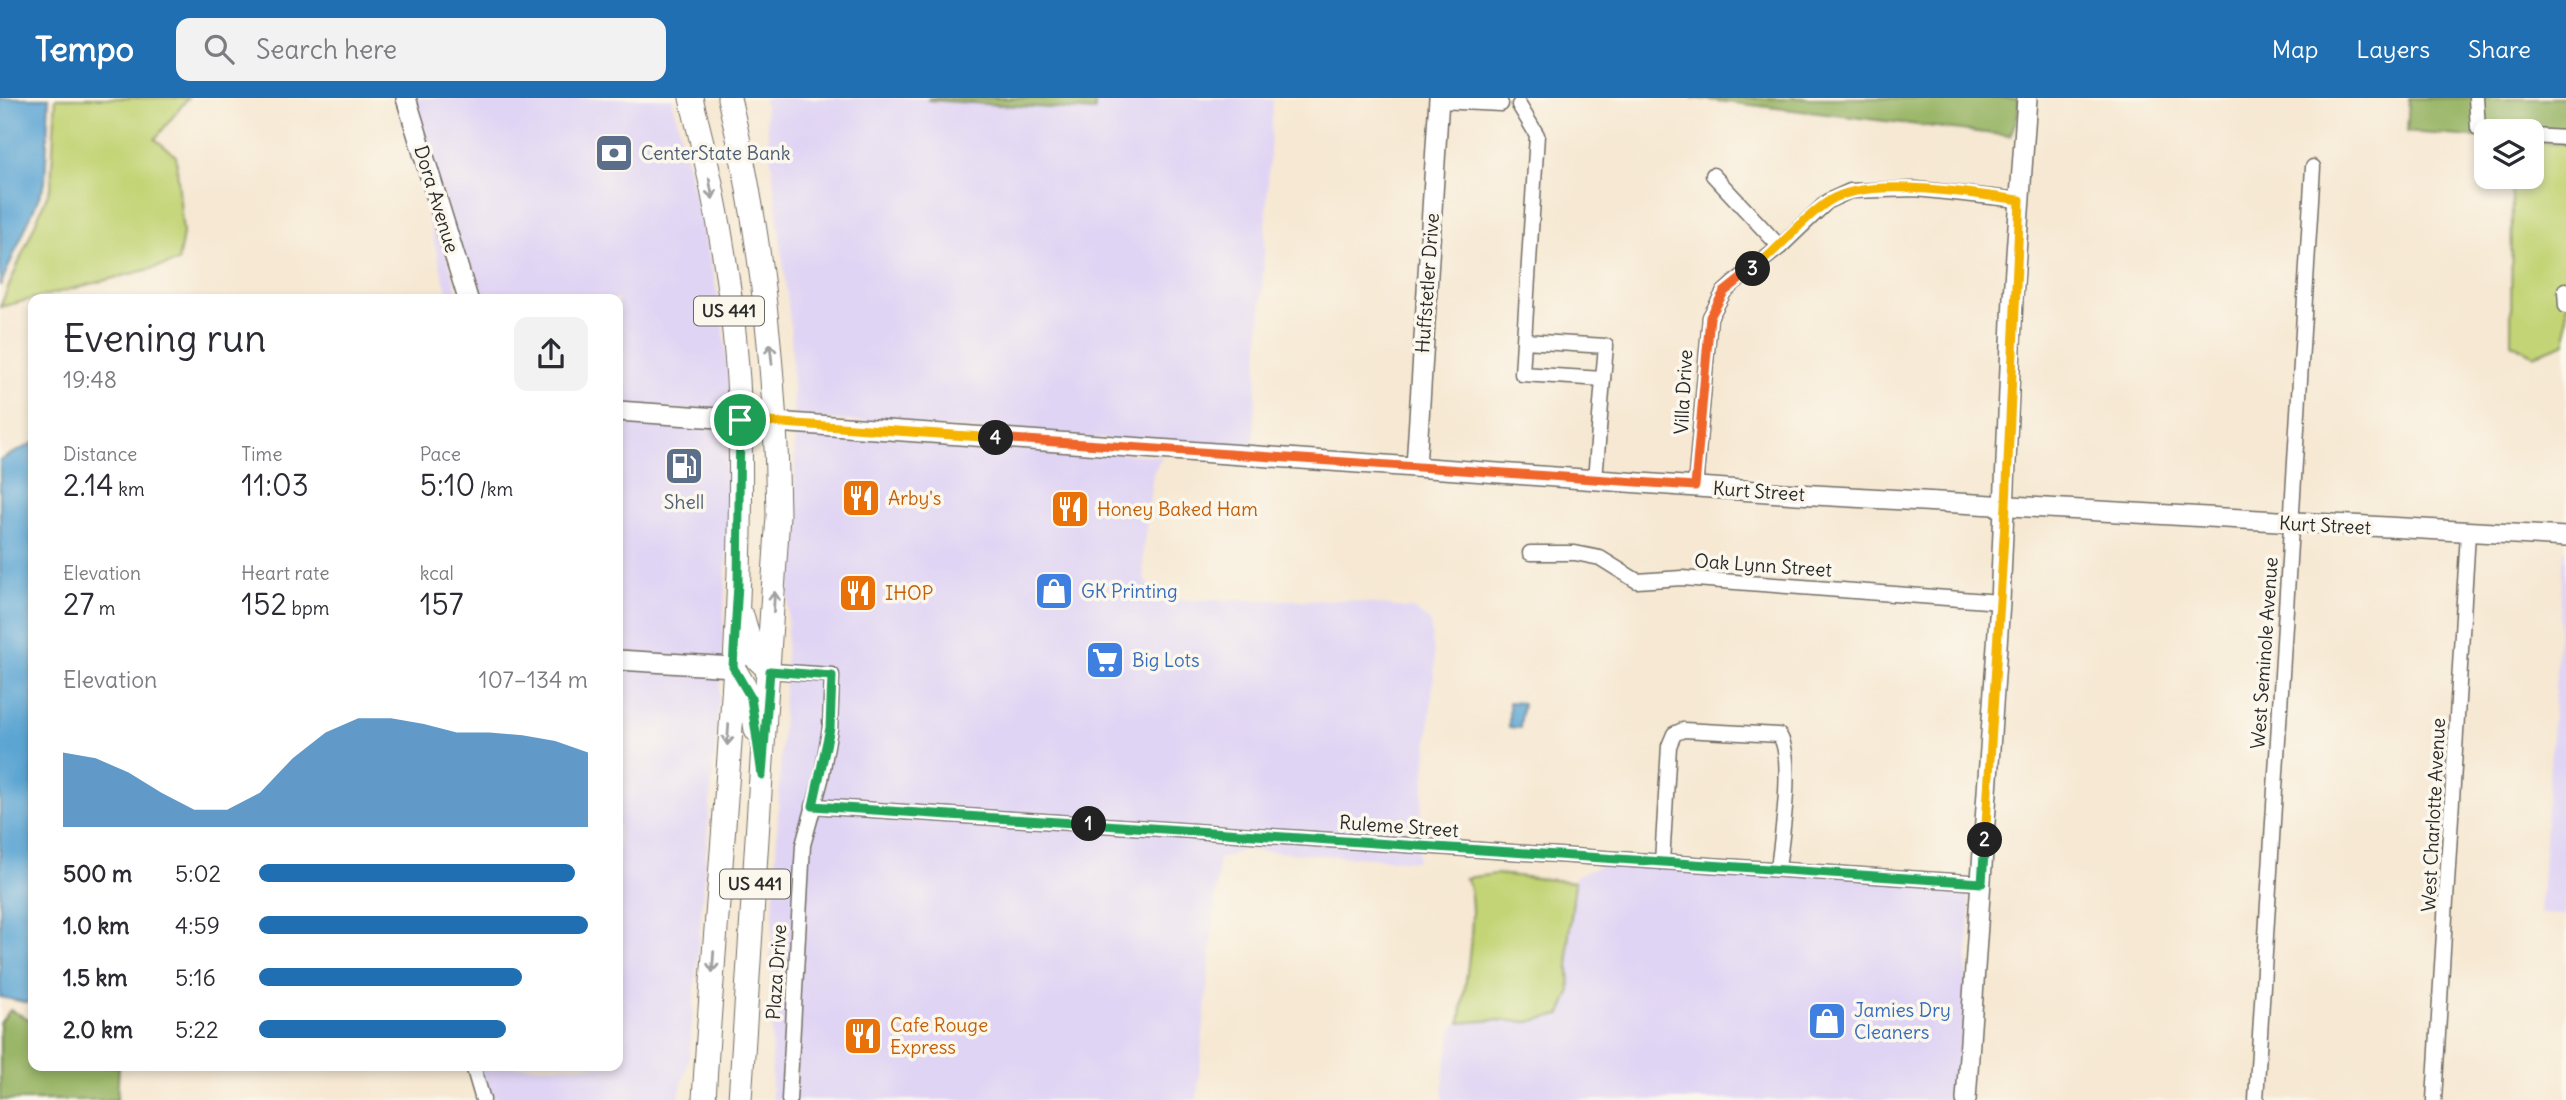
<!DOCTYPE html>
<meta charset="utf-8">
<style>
:root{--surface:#fff;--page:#f2f2f3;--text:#2b2b33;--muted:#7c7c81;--accent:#1f6fb2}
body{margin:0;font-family:Delius,sans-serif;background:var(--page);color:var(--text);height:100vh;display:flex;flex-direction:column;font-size:26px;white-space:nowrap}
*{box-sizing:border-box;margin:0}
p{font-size:23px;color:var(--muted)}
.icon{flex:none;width:38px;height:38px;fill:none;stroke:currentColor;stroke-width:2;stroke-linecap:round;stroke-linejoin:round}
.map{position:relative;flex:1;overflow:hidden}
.details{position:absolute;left:28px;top:196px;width:595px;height:777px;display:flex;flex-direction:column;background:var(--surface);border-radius:14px;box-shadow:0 4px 10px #0003}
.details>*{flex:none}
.controls{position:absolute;left:2474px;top:21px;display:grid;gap:14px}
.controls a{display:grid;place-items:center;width:70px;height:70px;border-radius:14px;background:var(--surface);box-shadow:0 4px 10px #0003;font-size:35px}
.pin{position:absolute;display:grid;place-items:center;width:60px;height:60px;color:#fff;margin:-30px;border:4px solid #fff;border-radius:50%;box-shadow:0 2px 7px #0007}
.km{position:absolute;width:35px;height:35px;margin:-18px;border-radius:50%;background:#222;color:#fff;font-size:19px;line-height:35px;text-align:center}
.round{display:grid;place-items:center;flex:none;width:74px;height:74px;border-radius:14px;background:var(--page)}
.summary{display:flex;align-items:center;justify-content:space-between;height:119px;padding:0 35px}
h1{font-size:38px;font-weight:600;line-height:52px}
.stats{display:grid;grid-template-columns:repeat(3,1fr);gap:10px;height:119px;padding:7px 35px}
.stats div{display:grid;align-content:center}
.stats b{font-size:30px;font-weight:600}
.stats small{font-size:19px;font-weight:400}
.stats p{font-size:19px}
.chart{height:196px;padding:14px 35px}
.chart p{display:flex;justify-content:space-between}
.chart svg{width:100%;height:126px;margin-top:7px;fill:var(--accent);opacity:.7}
ul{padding:0 35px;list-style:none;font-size:23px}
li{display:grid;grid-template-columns:112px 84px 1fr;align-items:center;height:52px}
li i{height:18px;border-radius:9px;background:var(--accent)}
header{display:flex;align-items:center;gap:42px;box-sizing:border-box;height:98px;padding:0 35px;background:var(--accent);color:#fff}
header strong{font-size:33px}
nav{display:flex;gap:38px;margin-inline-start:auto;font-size:24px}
.search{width:490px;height:63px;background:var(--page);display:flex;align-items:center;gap:18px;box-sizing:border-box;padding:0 24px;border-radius:14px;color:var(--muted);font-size:26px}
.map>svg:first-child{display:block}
</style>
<header>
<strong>Tempo</strong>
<div class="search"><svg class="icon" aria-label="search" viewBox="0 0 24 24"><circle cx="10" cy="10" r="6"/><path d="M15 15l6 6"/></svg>Search here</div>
<nav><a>Map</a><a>Layers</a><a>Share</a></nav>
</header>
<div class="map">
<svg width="2566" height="1002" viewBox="0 0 2566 1002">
<rect width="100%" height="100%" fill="#fbf7ec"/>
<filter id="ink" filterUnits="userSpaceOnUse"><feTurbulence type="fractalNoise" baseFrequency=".0143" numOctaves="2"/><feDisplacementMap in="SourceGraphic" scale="14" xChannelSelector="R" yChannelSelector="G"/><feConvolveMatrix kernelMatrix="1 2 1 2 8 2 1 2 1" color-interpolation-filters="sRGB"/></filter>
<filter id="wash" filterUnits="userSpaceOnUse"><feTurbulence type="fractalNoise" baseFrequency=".00686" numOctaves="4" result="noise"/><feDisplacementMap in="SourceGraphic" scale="28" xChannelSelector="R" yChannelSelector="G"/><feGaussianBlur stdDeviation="1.57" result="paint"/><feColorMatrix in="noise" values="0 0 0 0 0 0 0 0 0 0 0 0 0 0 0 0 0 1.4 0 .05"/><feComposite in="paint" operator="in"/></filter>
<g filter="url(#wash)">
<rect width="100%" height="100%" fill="#f6e8d2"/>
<g fill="#e0d4f4">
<polygon points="396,0 398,0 460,201 449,201"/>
<polygon points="413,0 672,0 721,210 732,315 618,307 618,201 475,201"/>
<polygon points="764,0 929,0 1094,13 1095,0 1273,0 1253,351 794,319 791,233"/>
<polygon points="618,320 732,328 722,562 618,556"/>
<polygon points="794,332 1162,358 1153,375 1143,452 1144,481 1156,495 1182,502 1347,502 1412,511 1430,523 1435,566 1417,763 1243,752 1219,761 1197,1002 772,1002 771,857 795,376"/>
<polygon points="2564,452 2566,452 2566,817 2540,816"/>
<polygon points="618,568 721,575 689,960 678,1002 500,1002 475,987 469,968 618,968"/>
<polygon points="1602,767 1967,783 1970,815 1959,1002 1443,1002 1444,974 1454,927 1465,923 1494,922 1570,895 1568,845 1575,779"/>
</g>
<g fill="#c3d476" stroke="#778050" stroke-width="2">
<polygon points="56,0 188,0 155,41 176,58 183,136 178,164 0,209 51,88"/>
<polygon points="2532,43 2566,46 2566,245 2534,257 2511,245 2512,79 2532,79"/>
<path d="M 1496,776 L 1575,784 L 1568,845 L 1570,895 L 1561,916 L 1529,924 L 1494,922 L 1460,925 C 1463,896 1482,801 1465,780 Z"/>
</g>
<g fill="#9ab667" stroke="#627049" stroke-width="2">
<polygon points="929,0 1095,0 1095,13 928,2"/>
<polygon points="1692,0 2019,0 2018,17 2010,38"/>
<polygon points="2409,0 2566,0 2566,46 2532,33 2487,33 2487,40 2407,34"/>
<polygon points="10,912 33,923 33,968 119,968 117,1002 0,1002 0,925"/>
</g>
<g fill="#5ca5d3" stroke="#44687f" stroke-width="2">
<polygon points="0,0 49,0 45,85 0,188"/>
<polygon points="33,345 33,906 0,899 0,362"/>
<polygon points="1509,604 1523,605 1520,630 1509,629"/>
</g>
</g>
<g filter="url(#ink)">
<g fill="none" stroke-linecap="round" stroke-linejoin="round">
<defs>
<g id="minor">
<polyline points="2476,0 2478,30 2487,36"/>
<polyline points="1439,3 1501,6"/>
<polyline points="1519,7 1537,37 1524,243 1522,276 1603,281 1606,248 1524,243"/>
<polyline points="2532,38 2566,40"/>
<polyline points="1713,77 1780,149"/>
<polyline points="2565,192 2566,208"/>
<polyline points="1595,382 1603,281"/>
<polyline points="1695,389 1710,219 1724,194 1735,184 1780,149 1828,103 1850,93 1916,91 2020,102"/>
<polyline points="1530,455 1575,455 1600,460 1637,483 1682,480 2000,504"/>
<polyline points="770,573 832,577 830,630 821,682 803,747 789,1002"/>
<polyline points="813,708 1982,785"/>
<path d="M 1662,764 L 1669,648 L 1674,636 L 1683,632 L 1779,637 C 1795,657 1781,743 1778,771"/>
<polyline points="473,968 483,1002"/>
<polyline points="2256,1002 2313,69"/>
<polyline points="2434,1002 2468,435"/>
</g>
<g id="tertiary">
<polyline points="406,0 468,201"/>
<polyline points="618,313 1797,396 2566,439"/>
<polyline points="1416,369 1439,0"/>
<polyline points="618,562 733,569"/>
<polyline points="1966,1002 2000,504 2013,199 2027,0"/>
</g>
<g id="primary">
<path d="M 691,0 C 718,104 737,217 740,325 C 745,550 717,777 704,1002"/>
<path d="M 729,0 C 762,137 776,276 778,417 L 740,1002"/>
<polyline points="743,520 753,557 770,573"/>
<polyline points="733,569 751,600 756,632"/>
</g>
</defs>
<use href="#minor" stroke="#726d65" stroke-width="17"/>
<use href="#tertiary" stroke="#726d65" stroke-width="22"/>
<use href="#primary" stroke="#726d65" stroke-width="25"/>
<use href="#minor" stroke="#fff" stroke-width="14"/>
<use href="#tertiary" stroke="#fff" stroke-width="19"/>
<use href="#primary" stroke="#fff" stroke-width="23"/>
</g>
<defs><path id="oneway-shaft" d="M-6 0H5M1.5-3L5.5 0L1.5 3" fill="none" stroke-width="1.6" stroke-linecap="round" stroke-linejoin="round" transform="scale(1.75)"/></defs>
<g stroke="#a0a0a0">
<use href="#oneway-shaft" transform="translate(711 91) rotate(80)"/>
<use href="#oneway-shaft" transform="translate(771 256) rotate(-96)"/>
<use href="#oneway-shaft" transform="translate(774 504) rotate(-87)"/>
<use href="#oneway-shaft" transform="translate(728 637) rotate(94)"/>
<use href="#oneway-shaft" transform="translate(713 864) rotate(94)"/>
</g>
</g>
<g fill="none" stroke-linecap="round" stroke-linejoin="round" filter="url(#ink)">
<defs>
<polyline id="split-1" points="740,322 738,486 733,569 751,600 762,677 770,573 832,578 830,630 813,708 1089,726"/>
<polyline id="split-2" points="1089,726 1982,785 1985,742"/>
<path id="split-3" d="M 1753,171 C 1781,150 1801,121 1829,103 C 1867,77 1974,96 2020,102 L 2006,407 L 1985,742"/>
<polyline id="split-4" points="996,340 1695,388 1710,219 1724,194 1753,171"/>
<polyline id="split-5" points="740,322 996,340"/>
</defs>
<use href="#split-1" stroke="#fff" stroke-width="14"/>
<use href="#split-2" stroke="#fff" stroke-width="14"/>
<use href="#split-3" stroke="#fff" stroke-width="14"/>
<use href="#split-4" stroke="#fff" stroke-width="14"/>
<use href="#split-5" stroke="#fff" stroke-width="14"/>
<use href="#split-1" stroke="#22a559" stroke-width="9"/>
<use href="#split-2" stroke="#22a559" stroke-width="9"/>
<use href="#split-3" stroke="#f5b400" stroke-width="9"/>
<use href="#split-4" stroke="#f0652b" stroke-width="9"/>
<use href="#split-5" stroke="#f5b400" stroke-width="9"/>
</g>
<defs>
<symbol id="bank-square" viewBox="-11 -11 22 22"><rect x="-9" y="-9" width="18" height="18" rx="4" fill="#5c6f8a" stroke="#fbf7ec"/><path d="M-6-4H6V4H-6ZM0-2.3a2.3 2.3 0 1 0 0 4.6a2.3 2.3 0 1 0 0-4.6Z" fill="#fff"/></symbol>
<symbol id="fuel-square" viewBox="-11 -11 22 22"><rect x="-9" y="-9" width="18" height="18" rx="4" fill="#5c6f8a" stroke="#fbf7ec"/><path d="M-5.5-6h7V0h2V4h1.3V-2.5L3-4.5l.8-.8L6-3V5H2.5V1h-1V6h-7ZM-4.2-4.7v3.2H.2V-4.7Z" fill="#fff"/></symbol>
<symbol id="restaurant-square" viewBox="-11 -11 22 22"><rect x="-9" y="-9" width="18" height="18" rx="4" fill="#e8710a" stroke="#fbf7ec"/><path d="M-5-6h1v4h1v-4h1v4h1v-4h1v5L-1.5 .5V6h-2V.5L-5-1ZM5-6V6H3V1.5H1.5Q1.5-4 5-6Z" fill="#fff"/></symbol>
<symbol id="shop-square" viewBox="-11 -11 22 22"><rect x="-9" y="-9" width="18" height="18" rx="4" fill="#3f7fe0" stroke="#fbf7ec"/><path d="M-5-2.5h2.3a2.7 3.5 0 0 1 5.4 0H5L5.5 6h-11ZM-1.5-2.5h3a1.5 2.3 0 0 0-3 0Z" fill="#fff"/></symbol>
<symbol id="supermarket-square" viewBox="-11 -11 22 22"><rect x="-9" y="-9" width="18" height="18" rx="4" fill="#3f7fe0" stroke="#fbf7ec"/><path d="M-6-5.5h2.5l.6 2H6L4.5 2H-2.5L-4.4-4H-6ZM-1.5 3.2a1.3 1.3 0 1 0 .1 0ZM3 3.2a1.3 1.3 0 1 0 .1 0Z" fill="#fff"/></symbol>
</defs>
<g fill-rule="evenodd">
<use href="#bank-square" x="592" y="33" width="44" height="44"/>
<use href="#fuel-square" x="662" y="346" width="44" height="44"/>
<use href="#restaurant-square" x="839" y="378" width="44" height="44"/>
<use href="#restaurant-square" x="1048" y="389" width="44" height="44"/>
<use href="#shop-square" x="1032" y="471" width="44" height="44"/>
<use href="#restaurant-square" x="836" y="473" width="44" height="44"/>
<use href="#supermarket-square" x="1083" y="540" width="44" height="44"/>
<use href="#shop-square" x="1805" y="901" width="44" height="44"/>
<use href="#restaurant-square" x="841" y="916" width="44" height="44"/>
</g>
<g text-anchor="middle" stroke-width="7" stroke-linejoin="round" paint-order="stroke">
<g fill="#fbf7ec" stroke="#696865" stroke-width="2">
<rect x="694" y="198.5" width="70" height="29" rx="5"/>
<rect x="720" y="771.5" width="70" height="29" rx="5"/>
</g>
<g font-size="18" font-weight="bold" fill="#2b2b2b">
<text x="729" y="219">US 441</text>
<text x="755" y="792">US 441</text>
</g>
<g font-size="19" fill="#4e5e75" stroke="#fbf7ec" text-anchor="start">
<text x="641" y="62">CenterState Bank</text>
<text x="684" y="411" text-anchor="middle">Shell</text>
</g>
<g font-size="19" fill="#2b2b2b" stroke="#fbf7ec">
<text transform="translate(437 101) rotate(73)" y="7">Dora Avenue</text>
<text transform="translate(1427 185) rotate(-86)" y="7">Huffstetler Drive</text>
<text transform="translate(1683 294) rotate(-87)" y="7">Villa Drive</text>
<text transform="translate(1759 393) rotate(4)" y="7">Kurt Street</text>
<text transform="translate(2325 427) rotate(3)" y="7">Kurt Street</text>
<text transform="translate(1763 467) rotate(4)" y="7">Oak Lynn Street</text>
<text transform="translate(2264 555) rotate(-86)" y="7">West Seminole Avenue</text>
<text transform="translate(2433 717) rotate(-87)" y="7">West Charlotte Avenue</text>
<text transform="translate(1399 728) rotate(4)" y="7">Ruleme Street</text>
<text transform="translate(776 874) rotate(-86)" y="7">Plaza Drive</text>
</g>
<g font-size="19" fill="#c56008" stroke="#fbf7ec" text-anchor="start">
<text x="888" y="407">Arby's</text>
<text x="1097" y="418">Honey Baked Ham</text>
<text x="885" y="502">IHOP</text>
<text x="890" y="934">Cafe Rouge<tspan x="890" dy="22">Express</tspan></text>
</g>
<g font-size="19" fill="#366cbe" stroke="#fbf7ec" text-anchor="start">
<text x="1081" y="500">GK Printing</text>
<text x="1132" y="569">Big Lots</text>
<text x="1854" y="919">Jamies Dry<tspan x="1854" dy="22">Cleaners</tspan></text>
</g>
</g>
</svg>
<div class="controls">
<a><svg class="icon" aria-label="layers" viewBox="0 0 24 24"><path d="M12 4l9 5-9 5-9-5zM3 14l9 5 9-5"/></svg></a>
</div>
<div class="pin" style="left:740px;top:322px;background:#1e9e55"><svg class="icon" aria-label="arrive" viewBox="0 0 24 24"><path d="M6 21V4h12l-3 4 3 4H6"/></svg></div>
<b class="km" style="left:1089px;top:726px">1</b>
<b class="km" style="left:1985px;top:742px">2</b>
<b class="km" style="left:1753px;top:171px">3</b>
<b class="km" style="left:996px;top:340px">4</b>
<section class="details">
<div class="summary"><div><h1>Evening run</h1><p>19:48</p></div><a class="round"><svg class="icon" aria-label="share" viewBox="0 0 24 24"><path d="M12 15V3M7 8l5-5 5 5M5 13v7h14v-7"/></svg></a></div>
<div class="stats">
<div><p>Distance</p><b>2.14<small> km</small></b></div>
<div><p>Time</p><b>11:03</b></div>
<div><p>Pace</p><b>5:10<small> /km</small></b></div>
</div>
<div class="stats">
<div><p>Elevation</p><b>27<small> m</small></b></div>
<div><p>Heart rate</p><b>152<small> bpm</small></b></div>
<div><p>kcal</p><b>157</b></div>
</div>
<div class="chart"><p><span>Elevation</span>107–134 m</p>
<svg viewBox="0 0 160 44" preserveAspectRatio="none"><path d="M0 44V18L10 20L20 25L30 32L40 38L50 38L60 32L70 20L80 11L90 6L100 6L110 8L120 11L130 11L140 12L150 14L160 18V44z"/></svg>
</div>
<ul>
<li><b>500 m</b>5:02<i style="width:96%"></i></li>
<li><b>1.0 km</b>4:59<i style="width:100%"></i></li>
<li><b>1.5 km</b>5:16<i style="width:80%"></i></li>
<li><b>2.0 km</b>5:22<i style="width:75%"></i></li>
</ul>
</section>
</div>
